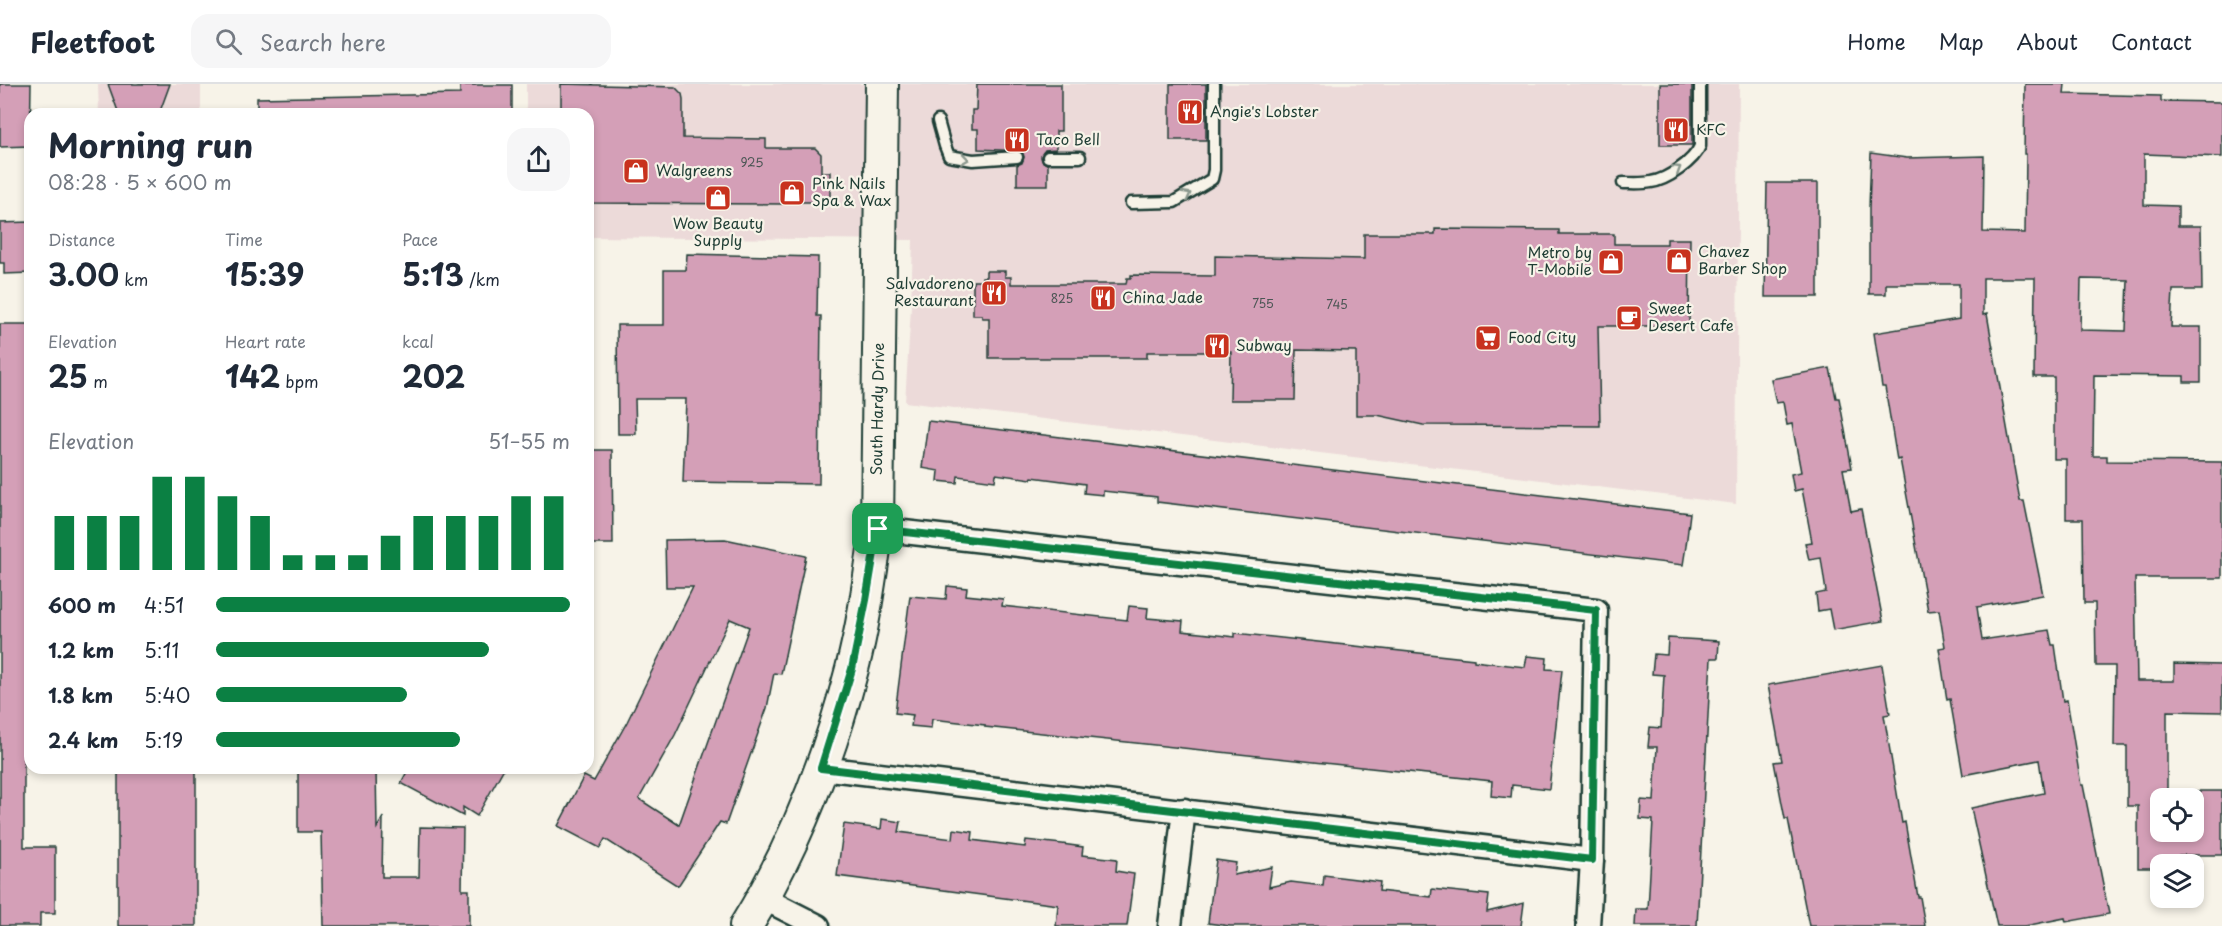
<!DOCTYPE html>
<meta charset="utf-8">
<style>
:root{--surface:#fff;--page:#f6f6f7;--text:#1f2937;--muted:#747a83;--line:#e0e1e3;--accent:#0b8043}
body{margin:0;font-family:"Playpen Sans",sans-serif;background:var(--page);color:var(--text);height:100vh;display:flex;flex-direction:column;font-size:22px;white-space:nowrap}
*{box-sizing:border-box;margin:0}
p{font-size:20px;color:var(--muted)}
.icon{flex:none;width:33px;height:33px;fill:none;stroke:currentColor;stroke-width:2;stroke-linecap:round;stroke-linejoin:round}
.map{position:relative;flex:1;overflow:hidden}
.panel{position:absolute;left:24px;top:24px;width:570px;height:666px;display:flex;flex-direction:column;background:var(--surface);border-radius:18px;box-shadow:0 3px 9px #0003}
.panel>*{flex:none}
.controls{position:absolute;left:2150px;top:704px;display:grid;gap:12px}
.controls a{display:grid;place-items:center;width:54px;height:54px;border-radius:12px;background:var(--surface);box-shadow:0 3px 9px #0003;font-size:30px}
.pin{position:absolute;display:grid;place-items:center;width:51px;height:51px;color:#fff;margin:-26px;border-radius:12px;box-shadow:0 3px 9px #0006}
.round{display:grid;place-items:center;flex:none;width:63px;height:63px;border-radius:18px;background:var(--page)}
.headline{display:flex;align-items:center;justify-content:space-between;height:102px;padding:0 24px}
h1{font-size:33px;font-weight:700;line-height:45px}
.figures{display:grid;grid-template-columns:repeat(3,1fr);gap:9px;height:102px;padding:6px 24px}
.figures div{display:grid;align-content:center}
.figures b{font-size:30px;font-weight:700}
.figures small{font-size:16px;font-weight:400}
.figures p{font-size:16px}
.chart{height:168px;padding:12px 24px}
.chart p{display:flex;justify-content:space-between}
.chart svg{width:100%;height:108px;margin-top:6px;stroke:var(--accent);stroke-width:6}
ul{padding:0 24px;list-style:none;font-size:20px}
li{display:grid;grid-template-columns:96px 72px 1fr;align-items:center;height:45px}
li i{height:15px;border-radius:8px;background:var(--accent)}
header{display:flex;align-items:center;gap:36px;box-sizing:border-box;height:84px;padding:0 30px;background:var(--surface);border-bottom:2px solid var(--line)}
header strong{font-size:28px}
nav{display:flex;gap:33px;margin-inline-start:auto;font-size:21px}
.search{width:420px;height:54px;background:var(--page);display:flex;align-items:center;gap:15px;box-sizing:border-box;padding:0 21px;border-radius:18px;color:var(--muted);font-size:22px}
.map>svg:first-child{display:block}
</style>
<header>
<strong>Fleetfoot</strong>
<div class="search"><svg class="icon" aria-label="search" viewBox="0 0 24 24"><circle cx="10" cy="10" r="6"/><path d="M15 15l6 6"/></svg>Search here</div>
<nav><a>Home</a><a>Map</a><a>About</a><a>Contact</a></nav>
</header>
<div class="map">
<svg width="2222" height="842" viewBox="0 0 2222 842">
<rect width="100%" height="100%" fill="#f7f3e8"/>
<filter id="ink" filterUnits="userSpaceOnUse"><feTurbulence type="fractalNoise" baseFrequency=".0167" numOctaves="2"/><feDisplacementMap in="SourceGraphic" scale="12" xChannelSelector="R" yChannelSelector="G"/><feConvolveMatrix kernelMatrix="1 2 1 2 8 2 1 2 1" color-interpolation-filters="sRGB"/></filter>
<g filter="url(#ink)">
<g fill="#ecdad9">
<polygon points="98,0 201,0 201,30 99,30"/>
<polygon points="526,0 1739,0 1736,420 905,318 911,224 913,156 588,153 588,30 526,30"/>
</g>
<g fill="#d49fb7" stroke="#1f3d34" stroke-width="1.5" fill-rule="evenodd">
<polygon points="0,0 31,0 30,62 0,63"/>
<polygon points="108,0 170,0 159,30 119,30"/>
<polygon points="561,0 675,3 682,10 683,15 683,54 766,55 766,64 815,64 821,70 821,88 830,88 830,118 782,118 782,120 588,119 588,30 561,30"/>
<polygon points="977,0 1061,0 1061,47 1056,47 1056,65 1045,66 1041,72 1042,77 1048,81 1048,101 1017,101 1017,81 1022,79 1024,73 1021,67 978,65 978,45 972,45 972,26 976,26"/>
<rect x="1170" y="0" width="36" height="56"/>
<rect x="1660" y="0" width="32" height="61"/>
<path d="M 2025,0 L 2065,0 L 2064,10 L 2161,12 L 2161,17 L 2222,18 L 2222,73 L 2144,70 L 2144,121 L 2178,122 L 2178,142 L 2201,142 L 2202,206 L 2173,206 L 2171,243 L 2201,243 L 2201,298 L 2184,298 L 2184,292 L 2094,291 L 2093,372 L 2107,372 L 2107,377 L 2222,378 L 2222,494 L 2135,494 L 2137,597 L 2174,597 L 2174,580 L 2222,581 L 2222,628 L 2167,627 L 2167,707 L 2222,707 L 2222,771 L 2179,771 L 2179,780 L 2160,780 L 2160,784 L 2138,784 L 2138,722 L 2127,722 L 2127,662 L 2114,662 L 2115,582 L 2096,582 L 2095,519 L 2084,519 L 2083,435 L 2066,435 L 2066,375 L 2054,375 L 2054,293 L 2034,293 L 2035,194 L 1983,194 L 1983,231 L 1987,230 L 2020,417 L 2024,417 L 2043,511 L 1977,523 L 1982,556 L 2049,546 L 2052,561 L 2055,561 L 2063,617 L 2067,616 L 2081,701 L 2083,701 L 2109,830 L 2066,838 L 2065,834 L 2025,842 L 1997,842 L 1971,724 L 2044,709 L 2039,676 L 1963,691 L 1950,615 L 1947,616 L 1939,564 L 1945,563 L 1939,526 L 1928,527 L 1900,375 L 1897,376 L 1885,303 L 1882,303 L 1874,249 L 1959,235 L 1959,200 L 1886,200 L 1886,210 L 1869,210 L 1869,124 L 1871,69 L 1907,74 L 1984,72 L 1983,148 L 2025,149 L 2026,70 L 2024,70 ZM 2081,195 L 2128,196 L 2126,247 L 2080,246 ZM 2160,714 L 2193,714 L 2193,747 L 2160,747 Z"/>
<polygon points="460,1 512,1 512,30 257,30 257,14 460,10"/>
<polygon points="1767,99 1818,99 1818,213 1765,213"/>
<polygon points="30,138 30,189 4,190 4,179 0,179 0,139"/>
<polygon points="1435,145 1559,146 1559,150 1614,150 1614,160 1667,160 1667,155 1690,155 1689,242 1598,242 1600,342 1423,341 1377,331 1356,331 1356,267 1296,266 1295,316 1230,316 1231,268 1147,268 1147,274 989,274 989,234 982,234 982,231 973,231 973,197 982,197 982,193 986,193 986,187 1005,187 1005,193 1011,193 1011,200 1126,200 1127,194 1131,194 1131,191 1215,192 1215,172 1364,175 1364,150 1435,150"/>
<polygon points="687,170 818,173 817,232 821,232 819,400 683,398 686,315 635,315 636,350 618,350 617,241 664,241 664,186 686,186"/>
<polygon points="0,240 30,240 30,670 24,670 24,763 55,763 55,829 40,829 40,842 0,842"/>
<polygon points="1830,284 1836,314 1839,314 1852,384 1843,385 1851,427 1861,425 1883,537 1833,546 1829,525 1818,527 1816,510 1826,508 1821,474 1809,476 1805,459 1812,458 1802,405 1794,407 1791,390 1801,388 1792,340 1787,341 1783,318 1776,319 1771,295"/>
<polygon points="928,337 1690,429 1686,462 1683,481 1157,418 1157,413 1103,407 1103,411 1084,409 1085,400 1032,393 1031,395 996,390 995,397 958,392 957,399 938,397 939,387 922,384"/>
<polygon points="588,366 612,366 613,460 588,460"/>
<path d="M 725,455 L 806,472 L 781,590 L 774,589 L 767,624 L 726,740 L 720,738 L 678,802 L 605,755 L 600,764 L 558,742 L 584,692 L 594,697 L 627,638 L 693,503 L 666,503 L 665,456 ZM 730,535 L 749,543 L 679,741 L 639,715 L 675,651 Z"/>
<polygon points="947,502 967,504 966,511 1003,515 1002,522 1127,536 1129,522 1148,524 1147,534 1183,537 1182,547 1235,553 1235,549 1474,575 1474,577 1525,583 1527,572 1547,574 1546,585 1562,586 1549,705 1512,701 1511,714 1491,712 1492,697 985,643 985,641 932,635 931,644 911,642 913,631 895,629 910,512 946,515"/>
<polygon points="1668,554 1719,557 1718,574 1711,574 1697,842 1635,842 1636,825 1648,825 1653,736 1640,735 1641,716 1654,717 1657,663 1648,663 1650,643 1661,644 1664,591 1652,590 1654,570 1667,571"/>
<polygon points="1882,581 1890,630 1884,631 1902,739 1905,738 1918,813 1920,813 1925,842 1809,842 1788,735 1785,735 1774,678 1782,677 1768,601"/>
<rect x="118" y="684" width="78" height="158"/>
<polygon points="298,684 376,684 377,744 383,733 382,793 419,793 420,743 463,744 462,806 469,806 469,842 323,842 321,748 298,748"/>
<polygon points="409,684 504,684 477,732 463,723 463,732 401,699"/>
<polygon points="882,735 901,738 899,748 953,755 954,745 973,748 972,756 1025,763 1026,756 1062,760 1083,763 1082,771 1117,775 1116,787 1134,790 1127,842 1056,842 1058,821 837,792 844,740 881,745"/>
<polygon points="1216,776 1236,779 1234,791 1272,783 1269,803 1291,798 1323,802 1324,791 1380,798 1379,807 1431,813 1432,805 1489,811 1487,828 1524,819 1521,842 1230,842 1208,839"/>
</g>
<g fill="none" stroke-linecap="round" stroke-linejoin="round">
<defs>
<g id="lane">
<polyline points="938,37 945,62 949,72 973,76 1017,73"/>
<polyline points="1048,73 1080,73"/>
<path d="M 1623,99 C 1632,99 1642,100 1651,98 C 1667,96 1694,77 1700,62 L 1700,0"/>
<polyline points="1131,119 1174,118 1212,95 1214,86 1214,0"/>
</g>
<g id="street">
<polyline points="877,445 1596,526 1592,776 1588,842"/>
<polyline points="821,684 1592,776"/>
<polyline points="763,814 818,842"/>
<polyline points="1170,842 1184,726"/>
</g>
<path id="secondary" d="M 746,842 C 794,764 829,674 852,585 C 864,539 870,492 877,445 L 882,0"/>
</defs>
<use href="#lane" stroke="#1f3d34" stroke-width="15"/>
<use href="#street" stroke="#1f3d34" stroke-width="27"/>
<use href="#secondary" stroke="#1f3d34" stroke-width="36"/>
<use href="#lane" stroke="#f7f3e8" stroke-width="10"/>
<use href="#street" stroke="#f7f3e8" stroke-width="22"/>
<use href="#secondary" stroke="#f7f3e8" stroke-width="32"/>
</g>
<defs><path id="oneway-chevron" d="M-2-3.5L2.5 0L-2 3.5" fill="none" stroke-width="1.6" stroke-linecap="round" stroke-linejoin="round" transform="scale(1.5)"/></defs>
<g stroke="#8b988e">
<use href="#oneway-chevron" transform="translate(965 75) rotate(8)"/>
<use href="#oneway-chevron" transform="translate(1677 85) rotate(-32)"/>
<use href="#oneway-chevron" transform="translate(1187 111) rotate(-29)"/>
</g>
</g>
<g fill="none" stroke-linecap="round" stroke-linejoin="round" filter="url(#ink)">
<defs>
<polygon id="route" points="878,445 1596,526 1592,776 821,684 852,585 866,516"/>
</defs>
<use href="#route" stroke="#fff" stroke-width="12"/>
<use href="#route" stroke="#0b8043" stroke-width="8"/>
</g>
<defs>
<symbol id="restaurant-square" viewBox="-11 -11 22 22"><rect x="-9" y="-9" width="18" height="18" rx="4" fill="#c8321e" stroke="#f7f3e8"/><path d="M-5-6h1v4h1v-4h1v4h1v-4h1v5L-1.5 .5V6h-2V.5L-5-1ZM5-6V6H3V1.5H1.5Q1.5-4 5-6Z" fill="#fff"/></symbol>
<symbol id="shop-square" viewBox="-11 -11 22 22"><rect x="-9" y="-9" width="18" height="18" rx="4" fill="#c8321e" stroke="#f7f3e8"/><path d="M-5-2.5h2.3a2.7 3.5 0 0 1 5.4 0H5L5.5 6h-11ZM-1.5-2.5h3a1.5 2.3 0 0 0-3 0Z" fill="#fff"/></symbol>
<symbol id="cafe-square" viewBox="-11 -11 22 22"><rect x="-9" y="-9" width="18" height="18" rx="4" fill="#c8321e" stroke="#f7f3e8"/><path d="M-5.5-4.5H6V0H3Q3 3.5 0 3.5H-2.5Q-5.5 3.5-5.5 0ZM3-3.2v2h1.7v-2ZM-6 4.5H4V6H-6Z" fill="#fff"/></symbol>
<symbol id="supermarket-square" viewBox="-11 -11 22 22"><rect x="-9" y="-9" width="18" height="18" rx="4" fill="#c8321e" stroke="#f7f3e8"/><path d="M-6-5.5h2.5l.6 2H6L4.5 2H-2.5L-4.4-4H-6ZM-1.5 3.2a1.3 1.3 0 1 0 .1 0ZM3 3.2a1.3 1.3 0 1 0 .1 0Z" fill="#fff"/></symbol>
</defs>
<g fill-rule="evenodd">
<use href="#restaurant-square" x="1175" y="13" width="30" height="30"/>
<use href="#restaurant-square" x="1661" y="31" width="30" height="30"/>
<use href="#restaurant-square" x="1002" y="41" width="30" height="30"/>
<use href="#shop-square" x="621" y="72" width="30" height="30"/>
<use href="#shop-square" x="777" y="94" width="30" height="30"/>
<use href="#shop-square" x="703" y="99" width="30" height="30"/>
<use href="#shop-square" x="1664" y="162" width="30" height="30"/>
<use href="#shop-square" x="1596" y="163" width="30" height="30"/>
<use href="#restaurant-square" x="979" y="194" width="30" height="30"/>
<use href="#restaurant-square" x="1088" y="199" width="30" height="30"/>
<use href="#cafe-square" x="1614" y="219" width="30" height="30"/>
<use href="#supermarket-square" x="1473" y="239" width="30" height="30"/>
<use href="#restaurant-square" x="1202" y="247" width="30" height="30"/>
</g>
<g text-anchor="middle" stroke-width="4.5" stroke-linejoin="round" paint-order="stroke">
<g font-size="12" fill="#4c5655">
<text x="752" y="83">925</text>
<text x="1062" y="219">825</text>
<text x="1263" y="224">755</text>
<text x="1337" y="225">745</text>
</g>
<g font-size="15" fill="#1f3d34" stroke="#f7f3e8" text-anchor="start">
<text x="1210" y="33">Angie's Lobster</text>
<text x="1696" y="51">KFC</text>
<text x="1036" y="61">Taco Bell</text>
<text x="656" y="92">Walgreens</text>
<text x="812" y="105">Pink Nails<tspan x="812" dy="17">Spa &amp; Wax</tspan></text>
<text x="718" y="145" text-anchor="middle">Wow Beauty<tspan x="718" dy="17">Supply</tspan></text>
<text x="1698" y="173">Chavez<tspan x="1698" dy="17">Barber Shop</tspan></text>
<text x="1592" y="174" text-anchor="end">Metro by<tspan x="1592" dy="17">T-Mobile</tspan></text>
<text x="974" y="205" text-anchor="end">Salvadoreno<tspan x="974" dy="17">Restaurant</tspan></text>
<text x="1122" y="219">China Jade</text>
<text x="1648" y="230">Sweet<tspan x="1648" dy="17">Desert Cafe</tspan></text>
<text x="1508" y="259">Food City</text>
<text x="1236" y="267">Subway</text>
</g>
<g font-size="15" fill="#1f3d34" stroke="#f7f3e8">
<text transform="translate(878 325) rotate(-89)" y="5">South Hardy Drive</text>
</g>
</g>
</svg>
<div class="controls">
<a><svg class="icon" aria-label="locate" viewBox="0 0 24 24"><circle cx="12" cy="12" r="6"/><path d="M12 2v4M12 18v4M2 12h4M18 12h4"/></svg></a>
<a><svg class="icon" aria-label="layers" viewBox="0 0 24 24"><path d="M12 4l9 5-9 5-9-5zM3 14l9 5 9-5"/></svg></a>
</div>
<div class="pin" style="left:878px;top:445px;background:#1e9e55"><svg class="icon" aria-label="arrive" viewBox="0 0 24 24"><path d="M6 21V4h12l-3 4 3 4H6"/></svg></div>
<section class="panel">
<div class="headline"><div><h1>Morning run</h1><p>08:28 · 5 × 600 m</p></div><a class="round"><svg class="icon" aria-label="share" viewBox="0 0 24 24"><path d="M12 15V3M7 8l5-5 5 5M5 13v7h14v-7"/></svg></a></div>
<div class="figures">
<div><p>Distance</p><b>3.00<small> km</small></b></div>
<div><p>Time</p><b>15:39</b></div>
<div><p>Pace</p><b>5:13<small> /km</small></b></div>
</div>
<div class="figures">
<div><p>Elevation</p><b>25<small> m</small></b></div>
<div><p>Heart rate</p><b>142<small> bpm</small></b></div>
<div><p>kcal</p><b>202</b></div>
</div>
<div class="chart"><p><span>Elevation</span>51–55 m</p>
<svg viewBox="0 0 160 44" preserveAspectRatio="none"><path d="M5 44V22M15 44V22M25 44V22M35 44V6M45 44V6M55 44V14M65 44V22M75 44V38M85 44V38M95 44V38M105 44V30M115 44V22M125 44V22M135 44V22M145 44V14M155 44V14"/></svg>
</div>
<ul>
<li><b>600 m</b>4:51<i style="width:100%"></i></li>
<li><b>1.2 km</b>5:11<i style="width:77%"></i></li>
<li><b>1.8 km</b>5:40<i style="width:54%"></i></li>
<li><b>2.4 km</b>5:19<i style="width:69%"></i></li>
</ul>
</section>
</div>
